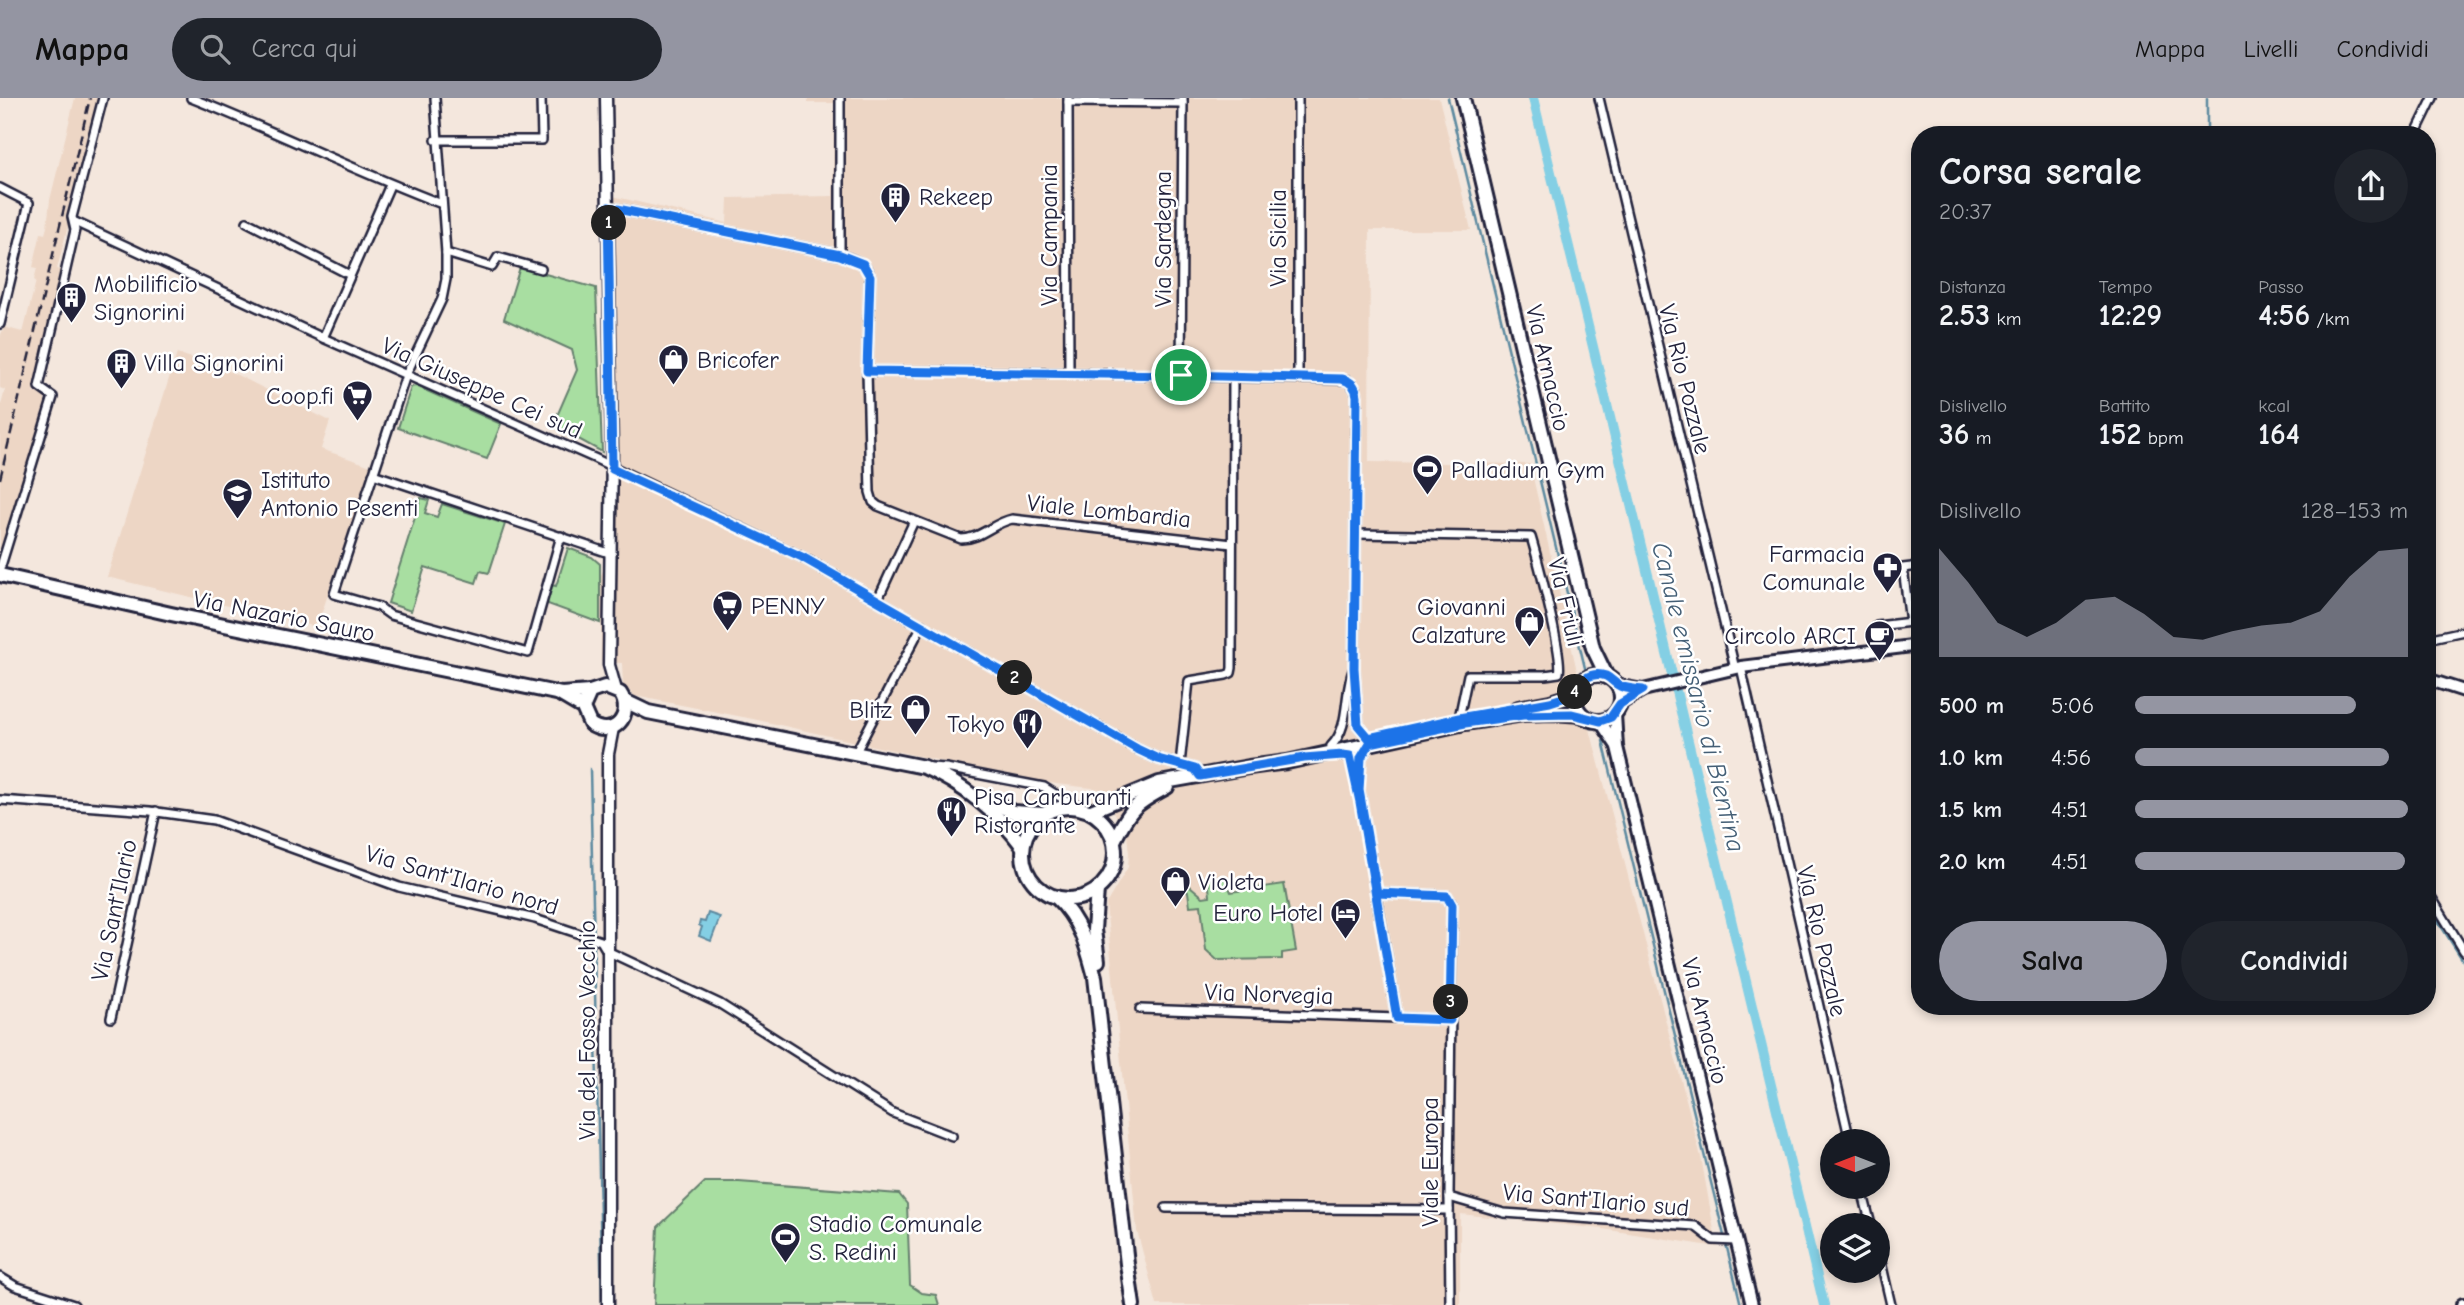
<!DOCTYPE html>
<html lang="it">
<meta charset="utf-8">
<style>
:root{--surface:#171b24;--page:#20242c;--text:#f1f3f6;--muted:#9ea1a6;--accent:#9495a2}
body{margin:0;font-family:"Comic Neue",sans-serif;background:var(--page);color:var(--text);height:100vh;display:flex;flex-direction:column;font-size:26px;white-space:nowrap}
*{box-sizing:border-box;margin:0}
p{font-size:23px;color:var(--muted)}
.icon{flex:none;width:38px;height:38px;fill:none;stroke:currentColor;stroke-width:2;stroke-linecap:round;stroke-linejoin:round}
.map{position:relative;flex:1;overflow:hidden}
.details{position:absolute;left:1911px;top:28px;width:525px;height:889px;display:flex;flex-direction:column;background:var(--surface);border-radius:28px;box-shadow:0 4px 10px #0003}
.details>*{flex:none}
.needle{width:46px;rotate:270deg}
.controls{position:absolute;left:1820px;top:1031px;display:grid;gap:14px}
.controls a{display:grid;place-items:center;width:70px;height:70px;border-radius:50%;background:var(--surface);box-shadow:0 4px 10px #0003;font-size:35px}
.pin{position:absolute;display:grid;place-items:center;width:60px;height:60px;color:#fff;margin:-30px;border:4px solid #fff;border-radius:50%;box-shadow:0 2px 7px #0007}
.km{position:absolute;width:35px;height:35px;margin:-18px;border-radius:50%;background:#222;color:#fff;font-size:19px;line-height:35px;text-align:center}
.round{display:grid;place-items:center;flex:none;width:74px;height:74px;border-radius:37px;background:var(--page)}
.overview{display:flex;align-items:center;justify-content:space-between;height:119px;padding:0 28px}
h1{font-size:38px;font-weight:800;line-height:52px}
.stats{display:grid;grid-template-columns:repeat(3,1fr);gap:10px;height:119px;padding:7px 28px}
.stats div{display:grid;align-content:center}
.stats b{font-size:30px;font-weight:800}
.stats small{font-size:19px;font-weight:400}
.stats p{font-size:19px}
.chart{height:196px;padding:14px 28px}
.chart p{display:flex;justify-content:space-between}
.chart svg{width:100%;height:126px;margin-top:7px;fill:var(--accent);opacity:.7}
.action{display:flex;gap:14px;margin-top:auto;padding:14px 28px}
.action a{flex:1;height:80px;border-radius:42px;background:var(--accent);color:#111;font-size:28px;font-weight:800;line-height:80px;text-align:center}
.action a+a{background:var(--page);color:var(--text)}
ul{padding:0 28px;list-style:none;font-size:23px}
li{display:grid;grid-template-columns:112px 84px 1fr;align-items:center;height:52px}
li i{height:18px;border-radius:9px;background:var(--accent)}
header{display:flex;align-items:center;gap:42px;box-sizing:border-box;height:98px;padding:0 35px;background:var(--accent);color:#111}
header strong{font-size:33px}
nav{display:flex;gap:38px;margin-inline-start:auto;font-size:24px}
.search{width:490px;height:63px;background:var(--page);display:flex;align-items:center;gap:18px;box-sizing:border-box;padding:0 24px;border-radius:38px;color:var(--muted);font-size:26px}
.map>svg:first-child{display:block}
</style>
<header>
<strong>Mappa</strong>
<div class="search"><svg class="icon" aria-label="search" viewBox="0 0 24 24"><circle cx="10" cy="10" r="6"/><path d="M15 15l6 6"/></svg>Cerca qui</div>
<nav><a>Mappa</a><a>Livelli</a><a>Condividi</a></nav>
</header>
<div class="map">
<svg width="2464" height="1207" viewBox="0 0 2464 1207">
<rect width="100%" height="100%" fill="#f4e7dd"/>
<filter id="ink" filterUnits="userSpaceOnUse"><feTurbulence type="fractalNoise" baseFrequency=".0143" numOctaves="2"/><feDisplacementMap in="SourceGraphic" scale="14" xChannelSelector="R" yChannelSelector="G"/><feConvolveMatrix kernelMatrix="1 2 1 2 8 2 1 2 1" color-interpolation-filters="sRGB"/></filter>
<g filter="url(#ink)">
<g fill="#edd6c5">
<polygon points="75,0 100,0 57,171 61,173 33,294 45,298 45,305 0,456 0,311 5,292 0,290 0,239 4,229 22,234 24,231 36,183 34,182 37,170 33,169 41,135 45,136 47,129 50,102"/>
<polygon points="808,0 1439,0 1471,132 1370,132 1369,364 1530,366 1591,635 1701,1059 1717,1149 1603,1131 1460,1116 1460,1207 1157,1207 1137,1133 1106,806 1128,769 1129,755 1127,737 1101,691 1056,686 941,663 753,621 635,598 623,587 622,565 601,564 601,477 605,469 604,96 727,125 728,100 833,98 834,5 808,5"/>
<polygon points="177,255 231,274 330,323 321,351 371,368 317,529 107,479"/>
</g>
<g fill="#a8dea1" stroke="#65806e" stroke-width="2">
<polygon points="520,169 596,190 602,354 553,327 577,272 572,252 504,221"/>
<polygon points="416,288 501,326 487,361 398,330 411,289"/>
<polygon points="421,400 429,402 425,415 437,419 442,406 505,426 489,475 480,473 476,485 425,469 411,513 388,505"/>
<polygon points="568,450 592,459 600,466 600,525 545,505 551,487 556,488"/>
<polygon points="1224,778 1231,794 1284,786 1296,853 1282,855 1282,861 1217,862 1206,852 1201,807 1190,808 1188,794 1174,790 1190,788 1203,799 1210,798 1208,781"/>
<polygon points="705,1084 739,1084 899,1096 907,1106 910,1187 922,1195 936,1197 939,1207 654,1207 658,1129"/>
</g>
<polygon fill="#84cfe4" stroke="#5d8aa0" stroke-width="2" points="708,815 720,819 711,843 699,838 702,829 699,827 700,823 705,824"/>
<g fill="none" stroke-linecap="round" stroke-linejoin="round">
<g stroke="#5d8aa0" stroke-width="2.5">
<polyline points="1448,0 1585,570"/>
<polyline points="2207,0 2207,37"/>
<polyline points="1603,643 1741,1207"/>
<polyline points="590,671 602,1207"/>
<polyline points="2427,806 2464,864"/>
</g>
<polyline stroke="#84cfe4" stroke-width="10" points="1533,0 1824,1207"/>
<defs>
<g id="minor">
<path d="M 191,0 C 275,33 357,74 442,106"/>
<polyline points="435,0 446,155 446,181 442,201 406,277 334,496 379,509 390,517 528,555 561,438"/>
<polyline points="1068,0 1069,275"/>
<polyline points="1599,0 1735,571"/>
<polyline points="1068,4 1183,5"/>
<polyline points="2415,37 2433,0"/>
<polyline points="436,42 542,42 541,0"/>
<polyline points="0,90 29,105 0,226"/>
<path d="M 608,109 L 840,157 C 852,161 866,164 870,178 L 867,273 L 1069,275 L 1347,282 L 1355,291 L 1357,297 L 1354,570 L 1358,627 L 1369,640"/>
<polyline points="75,124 323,240 594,360 802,459 1137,651 1158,661 1195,671 1200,677"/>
<polyline points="247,124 350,177"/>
<polyline points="446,155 492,169 498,159 541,171"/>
<polyline points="840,157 840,0"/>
<polyline points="323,240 390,87"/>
<path d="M 867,273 L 870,394 L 873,404 L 878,408 L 961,441 C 981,441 993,425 1012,421 L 1232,446"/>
<polyline points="1181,277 1183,0"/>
<polyline points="1298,280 1298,0"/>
<polyline points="373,376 612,456"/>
<path d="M 1356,436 L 1531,439 C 1537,459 1564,561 1559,575 L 1545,577 L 1468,577 L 1459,620"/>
<polyline points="0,471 53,299 39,289 75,132 72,119 103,0"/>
<polyline points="878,501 914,423"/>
<polyline points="1910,524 1903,470 1920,468"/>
<polyline points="1877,528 1920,523"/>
<polyline points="2427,541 2464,533"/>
<polyline points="1741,569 1850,1043"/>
<path d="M 1331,648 C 1351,629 1343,594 1354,570"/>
<polyline points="856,654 922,527"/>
<polyline points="1338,657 1350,658 1359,692 1397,920 1450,922"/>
<polyline points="1180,666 1189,583 1226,577 1231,575 1232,570 1233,278"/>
<polyline points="931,669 946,670 1044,689 1074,708"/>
<polyline points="1359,681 1361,660 1369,647"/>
<polyline points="0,702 150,713 214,722 399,789 535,821 601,843 607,853 720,906 893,1015 952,1038"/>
<polyline points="2427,792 2464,853"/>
<polyline points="1377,795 1447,798 1452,807 1449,1099 1450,1207"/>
<polyline points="1140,911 1397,920"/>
<polyline points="111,920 156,713"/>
<polyline points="1861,1088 1871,1127"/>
<polyline points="1449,1099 1504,1115 1695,1128 1713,1142 1736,1143"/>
<polyline points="1166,1110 1449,1112"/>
<polyline points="1878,1151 1891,1207"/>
<polyline points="0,1179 15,1188 74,1207"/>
</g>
<g id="tertiary">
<polyline points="606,0 612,352 609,567 616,592"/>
<polyline points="608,1207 608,656 613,630"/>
</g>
<g id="secondary">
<polyline points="2427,581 2464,593"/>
<polyline points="1616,587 1643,592"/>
<polyline points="1620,606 1643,592 1741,569 1920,547"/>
<polyline points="1615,616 1617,649 1752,1207"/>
<polyline points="1600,623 1616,647"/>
</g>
<g id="primary">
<polyline points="1463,0 1593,550 1607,579"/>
<polyline points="0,477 171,516 561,596 590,594"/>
<circle cx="1598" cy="600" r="23"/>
<path d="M 561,597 L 583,610 L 590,626 C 613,642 635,617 620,595 L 605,589 L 590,594 L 583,610"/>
<path d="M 625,603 L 648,614 L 924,669 C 963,686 998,715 1023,749"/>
<polyline points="1518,610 1550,604 1575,596"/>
<polyline points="981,699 1013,714 1043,716"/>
<circle cx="1069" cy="755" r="46"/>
<polyline points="1091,713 1159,685 1249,669 1287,664 1465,625 1523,616 1552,615 1582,617"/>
<path d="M 1114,743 C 1130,710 1135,706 1167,689"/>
</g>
<g id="trunk">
<polyline points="1097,792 1094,832 1098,863"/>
<path d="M 1056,799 C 1080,822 1087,848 1095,879 L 1127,1166 L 1133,1207"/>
<polyline points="2463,1207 2464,1207"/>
</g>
</defs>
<use href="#minor" stroke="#22223b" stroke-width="12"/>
<use href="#tertiary" stroke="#22223b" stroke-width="15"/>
<use href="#secondary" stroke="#22223b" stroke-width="16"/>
<use href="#primary" stroke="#22223b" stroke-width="18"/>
<use href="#trunk" stroke="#22223b" stroke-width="18"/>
<use href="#minor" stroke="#fff" stroke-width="7"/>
<use href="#tertiary" stroke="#fff" stroke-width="10"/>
<use href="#secondary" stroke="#fff" stroke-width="10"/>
<use href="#primary" stroke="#fff" stroke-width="12"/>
<use href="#trunk" stroke="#fff" stroke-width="12"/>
<polyline stroke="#22223b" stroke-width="2.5" stroke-dasharray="10 5" stroke-linecap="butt" points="0,381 90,0"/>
</g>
</g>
<g fill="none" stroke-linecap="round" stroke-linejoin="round" filter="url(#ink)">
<defs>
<path id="route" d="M 1181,277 L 867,273 L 870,178 L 863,166 L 840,157 L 608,109 L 612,371 L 802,459 L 1137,651 L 1158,661 L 1195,671 L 1200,678 L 1304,660 L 1343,657 L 1350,658 L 1360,704 L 1397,920 L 1450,922 L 1452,807 L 1447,798 L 1377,795 L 1359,692 L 1361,660 L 1370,645 L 1465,625 L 1523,617 L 1572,616 L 1600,623 L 1611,619 L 1620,606 L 1643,592 C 1635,591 1627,591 1620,588 C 1615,586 1612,581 1606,578 C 1591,573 1579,582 1575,596 L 1550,604 L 1459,620 L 1369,640 L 1358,627 L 1354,570 L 1357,298 C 1356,289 1351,283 1342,281 L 1181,277"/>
</defs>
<use href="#route" stroke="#fff" stroke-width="14"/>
<use href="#route" stroke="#1a73e8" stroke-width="9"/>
</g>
<defs>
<symbol id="building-pin" viewBox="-11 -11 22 30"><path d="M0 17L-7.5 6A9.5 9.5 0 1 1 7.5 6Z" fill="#22223b" stroke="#fff"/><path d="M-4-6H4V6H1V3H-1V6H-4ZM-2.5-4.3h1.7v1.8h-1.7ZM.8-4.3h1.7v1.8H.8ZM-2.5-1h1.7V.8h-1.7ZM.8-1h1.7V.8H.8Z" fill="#fff"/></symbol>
<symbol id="shop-pin" viewBox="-11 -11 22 30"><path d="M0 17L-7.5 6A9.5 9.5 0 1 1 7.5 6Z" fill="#22223b" stroke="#fff"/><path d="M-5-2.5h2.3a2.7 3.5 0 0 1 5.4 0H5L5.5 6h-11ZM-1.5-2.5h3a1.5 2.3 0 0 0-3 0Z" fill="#fff"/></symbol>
<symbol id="supermarket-pin" viewBox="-11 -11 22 30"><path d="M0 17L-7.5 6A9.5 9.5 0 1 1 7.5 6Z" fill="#22223b" stroke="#fff"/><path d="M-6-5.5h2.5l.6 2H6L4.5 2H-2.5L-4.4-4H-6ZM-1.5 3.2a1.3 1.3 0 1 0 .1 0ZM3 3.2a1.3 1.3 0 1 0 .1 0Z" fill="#fff"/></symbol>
<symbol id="stadium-pin" viewBox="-11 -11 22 30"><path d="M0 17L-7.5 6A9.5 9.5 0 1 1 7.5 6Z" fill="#22223b" stroke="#fff"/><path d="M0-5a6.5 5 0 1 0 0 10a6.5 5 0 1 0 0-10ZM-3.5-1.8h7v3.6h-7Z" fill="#fff"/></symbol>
<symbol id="school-pin" viewBox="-11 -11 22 30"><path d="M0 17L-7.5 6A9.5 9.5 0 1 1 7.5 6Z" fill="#22223b" stroke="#fff"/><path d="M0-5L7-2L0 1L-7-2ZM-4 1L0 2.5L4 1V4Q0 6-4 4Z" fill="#fff"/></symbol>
<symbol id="pharmacy-pin" viewBox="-11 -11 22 30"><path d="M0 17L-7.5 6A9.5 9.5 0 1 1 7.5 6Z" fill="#22223b" stroke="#fff"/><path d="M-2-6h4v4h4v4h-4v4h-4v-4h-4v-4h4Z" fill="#fff"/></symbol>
<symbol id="cafe-pin" viewBox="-11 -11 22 30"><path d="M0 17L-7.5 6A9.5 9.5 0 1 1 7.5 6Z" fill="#22223b" stroke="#fff"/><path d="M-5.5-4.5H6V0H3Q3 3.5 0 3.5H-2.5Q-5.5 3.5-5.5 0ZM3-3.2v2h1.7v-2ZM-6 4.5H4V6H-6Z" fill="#fff"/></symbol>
<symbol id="restaurant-pin" viewBox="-11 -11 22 30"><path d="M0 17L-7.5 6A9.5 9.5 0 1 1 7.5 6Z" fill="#22223b" stroke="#fff"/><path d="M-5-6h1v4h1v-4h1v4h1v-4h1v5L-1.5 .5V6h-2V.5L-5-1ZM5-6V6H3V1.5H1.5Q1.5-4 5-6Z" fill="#fff"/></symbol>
<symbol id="hotel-pin" viewBox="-11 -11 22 30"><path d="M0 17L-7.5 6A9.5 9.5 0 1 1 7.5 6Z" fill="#22223b" stroke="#fff"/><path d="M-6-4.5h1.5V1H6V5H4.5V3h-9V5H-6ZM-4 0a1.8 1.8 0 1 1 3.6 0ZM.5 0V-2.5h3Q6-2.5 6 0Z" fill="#fff"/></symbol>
</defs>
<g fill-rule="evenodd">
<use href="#building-pin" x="878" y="82" width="35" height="47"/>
<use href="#building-pin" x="54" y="182" width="35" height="47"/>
<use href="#shop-pin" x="656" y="244" width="35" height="47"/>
<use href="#building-pin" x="104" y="248" width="35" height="47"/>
<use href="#supermarket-pin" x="340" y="280" width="35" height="47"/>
<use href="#stadium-pin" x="1410" y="354" width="35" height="47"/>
<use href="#school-pin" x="220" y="378" width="35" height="47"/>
<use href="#pharmacy-pin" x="1870" y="452" width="35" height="47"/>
<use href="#supermarket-pin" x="710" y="490" width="35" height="47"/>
<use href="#shop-pin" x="1512" y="506" width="35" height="47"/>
<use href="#cafe-pin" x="1862" y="520" width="35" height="47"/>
<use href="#shop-pin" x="898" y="594" width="35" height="47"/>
<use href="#restaurant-pin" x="1010" y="608" width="35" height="47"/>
<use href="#restaurant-pin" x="934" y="696" width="35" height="47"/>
<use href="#shop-pin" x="1158" y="766" width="35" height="47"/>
<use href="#hotel-pin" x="1328" y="798" width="35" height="47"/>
<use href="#stadium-pin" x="768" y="1122" width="35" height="47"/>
</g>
<g text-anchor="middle" stroke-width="5" stroke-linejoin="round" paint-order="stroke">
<g font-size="24" fill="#22223b" stroke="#fff" text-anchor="start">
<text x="919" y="107">Rekeep</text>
<text x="94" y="194">Mobilificio<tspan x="94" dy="28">Signorini</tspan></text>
<text x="697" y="270">Bricofer</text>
<text x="144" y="273">Villa Signorini</text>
<text x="334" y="306" text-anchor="end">Coop.fi</text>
<text x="1451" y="380">Palladium Gym</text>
<text x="261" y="390">Istituto<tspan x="261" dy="28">Antonio Pesenti</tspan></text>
<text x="1865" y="464" text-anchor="end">Farmacia<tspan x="1865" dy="28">Comunale</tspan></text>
<text x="751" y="516">PENNY</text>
<text x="1506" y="517" text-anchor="end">Giovanni<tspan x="1506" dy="28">Calzature</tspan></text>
<text x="1856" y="546" text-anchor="end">Circolo ARCI</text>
<text x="892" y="620" text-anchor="end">Blitz</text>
<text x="1005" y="634" text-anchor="end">Tokyo</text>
<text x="974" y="707">Pisa Carburanti<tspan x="974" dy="28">Ristorante</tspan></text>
<text x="1198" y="792">Violeta</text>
<text x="1323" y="823" text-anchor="end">Euro Hotel</text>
<text x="809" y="1134">Stadio Comunale<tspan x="809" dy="28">S. Redini</tspan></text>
</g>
<g font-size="24" fill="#22223b" stroke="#fff">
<text transform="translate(1049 137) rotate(-90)" y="8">Via Campania</text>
<text transform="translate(1278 140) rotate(-90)" y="8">Via Sicilia</text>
<text transform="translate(1163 141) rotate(-90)" y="8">Via Sardegna</text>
<text transform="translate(1548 270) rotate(77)" y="8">Via Arnaccio</text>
<text transform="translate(1685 281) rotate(76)" y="8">Via Rio Pozzale</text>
<text transform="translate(482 290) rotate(24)" y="8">Via Giuseppe Cei sud</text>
<text transform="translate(1109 413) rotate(6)" y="8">Viale Lombardia</text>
<text transform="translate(1566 504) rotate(77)" y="8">Via Friuli</text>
<text transform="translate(284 518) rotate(11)" y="8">Via Nazario Sauro</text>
<text transform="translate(462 782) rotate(16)" y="8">Via Sant'Ilario nord</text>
<text transform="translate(114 812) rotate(-78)" y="8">Via Sant'Ilario</text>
<text transform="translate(1822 843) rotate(77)" y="8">Via Rio Pozzale</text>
<text transform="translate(1269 896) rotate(2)" y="8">Via Norvegia</text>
<text transform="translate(1705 923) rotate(76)" y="8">Via Arnaccio</text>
<text transform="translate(587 932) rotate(-90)" y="8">Via del Fosso Vecchio</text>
<text transform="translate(1430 1064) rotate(-90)" y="8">Viale Europa</text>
<text transform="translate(1596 1102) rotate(5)" y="8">Via Sant'Ilario sud</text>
</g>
<g font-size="26" font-style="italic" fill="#445f76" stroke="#fff">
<text transform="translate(1699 599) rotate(76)" y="9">Canale emissario di Bientina</text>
</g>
</g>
</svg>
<div class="controls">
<a><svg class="needle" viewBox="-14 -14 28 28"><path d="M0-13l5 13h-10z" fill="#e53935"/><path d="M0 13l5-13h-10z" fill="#9ea1a6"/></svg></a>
<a><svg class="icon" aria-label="layers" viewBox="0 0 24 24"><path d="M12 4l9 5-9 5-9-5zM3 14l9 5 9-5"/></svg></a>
</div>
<div class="pin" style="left:1181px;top:277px;background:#1e9e55"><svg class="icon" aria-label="arrive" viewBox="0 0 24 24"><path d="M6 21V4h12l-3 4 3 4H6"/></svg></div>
<b class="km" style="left:609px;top:125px">1</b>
<b class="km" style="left:1015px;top:580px">2</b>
<b class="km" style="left:1451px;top:904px">3</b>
<b class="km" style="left:1575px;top:594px">4</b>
<section class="details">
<div class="overview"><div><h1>Corsa serale</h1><p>20:37</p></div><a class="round"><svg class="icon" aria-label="share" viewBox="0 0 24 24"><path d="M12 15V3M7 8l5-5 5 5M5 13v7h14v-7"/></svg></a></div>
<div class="stats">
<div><p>Distanza</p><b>2.53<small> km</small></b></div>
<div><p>Tempo</p><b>12:29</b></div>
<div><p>Passo</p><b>4:56<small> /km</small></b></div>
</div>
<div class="stats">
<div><p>Dislivello</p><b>36<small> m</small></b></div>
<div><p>Battito</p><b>152<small> bpm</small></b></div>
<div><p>kcal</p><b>164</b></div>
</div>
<div class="chart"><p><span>Dislivello</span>128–153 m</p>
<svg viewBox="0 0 160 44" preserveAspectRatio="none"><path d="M0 44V6L10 18L20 32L30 37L40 32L50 24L60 23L70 29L80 37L90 38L100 35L110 33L120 32L130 28L140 16L150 7L160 6V44z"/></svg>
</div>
<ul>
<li><b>500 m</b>5:06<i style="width:81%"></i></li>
<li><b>1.0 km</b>4:56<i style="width:93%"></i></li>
<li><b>1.5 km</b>4:51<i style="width:100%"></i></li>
<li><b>2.0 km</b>4:51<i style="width:99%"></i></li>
</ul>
<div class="action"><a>Salva</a><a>Condividi</a></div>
</section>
</div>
